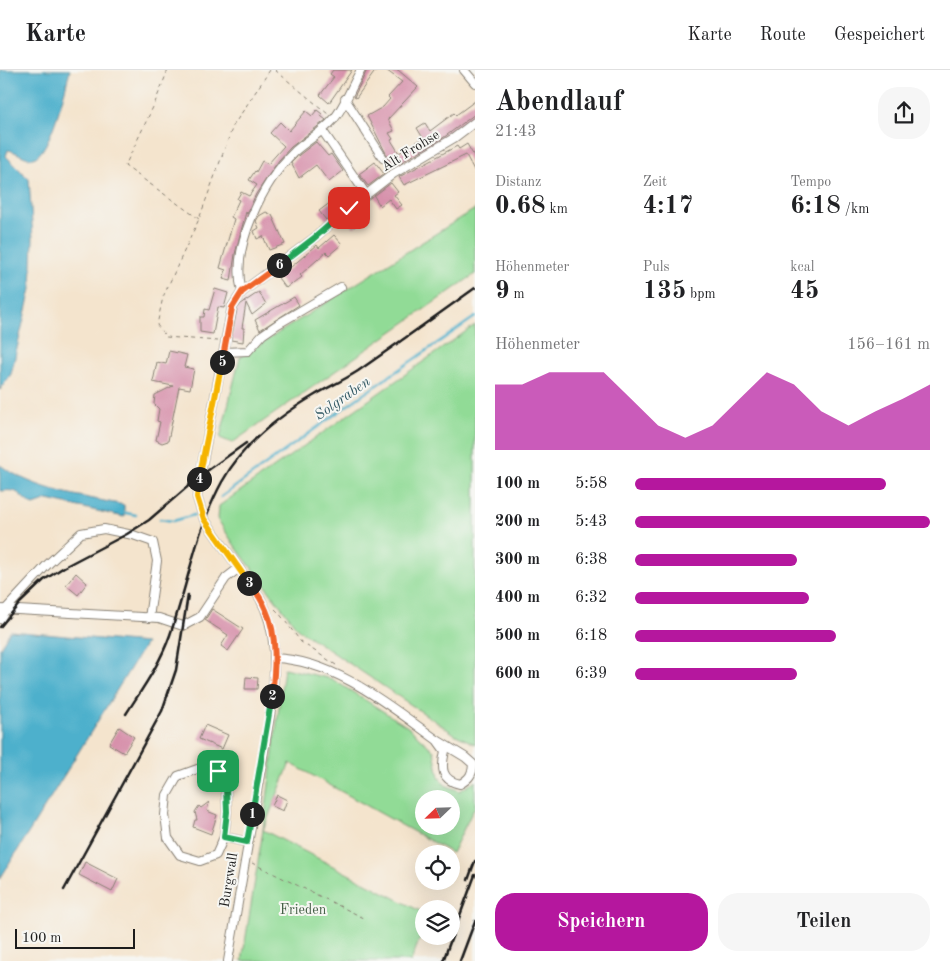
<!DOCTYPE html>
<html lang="de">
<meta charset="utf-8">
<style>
:root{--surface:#fff;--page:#f6f6f6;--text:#202124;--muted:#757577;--line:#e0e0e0;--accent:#b5179e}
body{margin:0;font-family:"Old Standard TT",serif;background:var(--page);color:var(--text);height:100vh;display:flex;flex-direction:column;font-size:19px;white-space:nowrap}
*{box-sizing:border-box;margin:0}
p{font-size:16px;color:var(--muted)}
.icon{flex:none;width:28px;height:28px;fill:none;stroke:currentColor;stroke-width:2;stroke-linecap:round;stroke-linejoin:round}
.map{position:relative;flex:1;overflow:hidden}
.sheet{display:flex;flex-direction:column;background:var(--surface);width:475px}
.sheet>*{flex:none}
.needle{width:32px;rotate:247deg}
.tools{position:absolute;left:415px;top:720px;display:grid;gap:10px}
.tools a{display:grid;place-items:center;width:45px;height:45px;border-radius:50%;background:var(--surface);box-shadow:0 5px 20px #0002;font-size:25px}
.scale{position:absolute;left:15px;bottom:12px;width:120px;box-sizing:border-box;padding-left:5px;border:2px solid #1c1c1c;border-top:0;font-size:14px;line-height:18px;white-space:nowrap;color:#1c1c1c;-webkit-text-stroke:4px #f6f6f2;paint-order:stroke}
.pin{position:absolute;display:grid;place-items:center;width:42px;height:42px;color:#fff;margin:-21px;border-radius:10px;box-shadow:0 2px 8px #0006}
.km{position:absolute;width:25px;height:25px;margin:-12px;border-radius:50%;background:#222;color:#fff;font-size:14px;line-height:25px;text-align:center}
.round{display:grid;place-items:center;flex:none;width:52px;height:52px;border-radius:20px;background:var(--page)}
.overview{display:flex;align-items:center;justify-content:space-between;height:85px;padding:0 20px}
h1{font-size:28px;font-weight:800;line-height:38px}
.metrics{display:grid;grid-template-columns:repeat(3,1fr);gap:8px;height:85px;padding:5px 20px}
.metrics div{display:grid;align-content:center}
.metrics b{font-size:25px;font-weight:800}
.metrics small{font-size:14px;font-weight:400}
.metrics p{font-size:14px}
.chart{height:140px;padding:10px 20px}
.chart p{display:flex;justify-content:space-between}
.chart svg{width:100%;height:90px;margin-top:5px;fill:var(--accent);opacity:.7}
.cta{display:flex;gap:10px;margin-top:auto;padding:10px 20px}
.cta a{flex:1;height:58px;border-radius:20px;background:var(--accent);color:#fff;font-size:20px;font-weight:800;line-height:58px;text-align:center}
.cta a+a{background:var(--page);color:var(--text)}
ul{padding:0 20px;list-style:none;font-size:16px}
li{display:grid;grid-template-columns:80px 60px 1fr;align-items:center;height:38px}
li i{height:12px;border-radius:6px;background:var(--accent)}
header{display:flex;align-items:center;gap:30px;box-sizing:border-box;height:70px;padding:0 25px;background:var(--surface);border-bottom:1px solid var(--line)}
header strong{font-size:24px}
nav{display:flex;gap:28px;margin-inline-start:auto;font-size:18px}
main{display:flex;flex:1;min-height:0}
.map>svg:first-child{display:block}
</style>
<header>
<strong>Karte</strong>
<nav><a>Karte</a><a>Route</a><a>Gespeichert</a></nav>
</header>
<main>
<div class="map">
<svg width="475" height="891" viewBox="0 0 475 891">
<rect width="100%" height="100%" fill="#f6f6f2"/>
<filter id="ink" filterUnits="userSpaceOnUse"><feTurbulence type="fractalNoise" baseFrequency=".02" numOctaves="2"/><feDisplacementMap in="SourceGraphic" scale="10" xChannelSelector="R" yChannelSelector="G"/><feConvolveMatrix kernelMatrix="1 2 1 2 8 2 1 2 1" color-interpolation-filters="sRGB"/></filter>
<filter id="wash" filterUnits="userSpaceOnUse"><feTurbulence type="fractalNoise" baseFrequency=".0096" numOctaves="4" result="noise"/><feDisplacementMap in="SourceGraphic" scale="20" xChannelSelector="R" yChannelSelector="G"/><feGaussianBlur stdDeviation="1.12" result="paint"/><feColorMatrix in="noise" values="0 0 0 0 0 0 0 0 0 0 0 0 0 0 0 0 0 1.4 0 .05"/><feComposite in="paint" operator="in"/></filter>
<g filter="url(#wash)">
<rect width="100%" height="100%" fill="#f4e4cd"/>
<g fill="#91db96" stroke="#567c59" fill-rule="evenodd">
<polygon points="475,139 475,204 232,373 220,368 240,287"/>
<polygon points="475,255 475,674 456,665 298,559 235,476 218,450 219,436"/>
<path d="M 284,598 L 332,609 L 408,657 L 434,681 L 439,707 L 445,715 L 460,721 L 475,711 L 475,736 L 452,783 L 290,693 L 263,760 L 424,843 L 424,858 L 411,891 L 242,891 L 263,760 ZM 424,729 L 451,729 L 451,756 L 424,756 Z"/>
</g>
<g fill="#4db0cc" stroke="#346674">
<path d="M 0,0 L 70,0 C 66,16 50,85 33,88 C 24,89 16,81 8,80 L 6,86 L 29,109 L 33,169 L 31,219 L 11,304 L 0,320 Z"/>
<path d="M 0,395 C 36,421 82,426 124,435 L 124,447 L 48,430 L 34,435 C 24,432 21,422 13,421 C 9,420 4,421 0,421 Z"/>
<polygon points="10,561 146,573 0,809 0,578"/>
</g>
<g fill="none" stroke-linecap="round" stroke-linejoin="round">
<g stroke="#4db0cc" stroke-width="2.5">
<polyline points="221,427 355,330 475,247"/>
<polyline points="121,442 136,445"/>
<polyline points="160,449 173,451 194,445"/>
</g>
</g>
<g id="blocks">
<g fill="#d791ab">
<polygon points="333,0 352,0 329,33 320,25 334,7 330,4"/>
<polygon points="367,0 376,0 356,28 354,27"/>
<polygon points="386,0 398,0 418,17 388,49 394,61 389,63 393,69 391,70 399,83 423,68 417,58 425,53 430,61 454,43 456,45 475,31 475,44 443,68 393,97 367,46 383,37 390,29 388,27 402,12"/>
<polygon points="317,40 322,44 321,46 326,50 291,77 279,90 256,124 247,144 246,142 235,184 231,211 223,209 226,200 220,198 234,149 231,147 239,130 237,129 241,122 249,126 257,115 249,110 255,101 256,102 262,91 268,94 284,76 270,63 280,52 289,61 306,41 312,46"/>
<polygon points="316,72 328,86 331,84 343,101 329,112 316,95 299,108 291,93 299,85"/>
<polygon points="467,74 475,88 475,102 466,85 404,115 399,107 457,76 459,79"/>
<polygon points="375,92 384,104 368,116 359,104"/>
<polygon points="391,113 398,122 394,125 402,135 396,139 389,129 380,136 374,126"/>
<polygon points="331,132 338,140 326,150 319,141"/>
<polygon points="362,138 368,146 354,157 348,149"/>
<polygon points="266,142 272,145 285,174 269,180 263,166 257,169 254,161 259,158 256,151 259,146"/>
<polygon points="334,165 342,174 329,185 326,182 300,205 302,207 293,214 292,213 286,218 278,208 317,175 319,178"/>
<polygon points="215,219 228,223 224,238 218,237 213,264 200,262 200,247 204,247 205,239 209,240"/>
<polygon points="259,222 266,234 252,245 246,233 242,258 244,258 243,272 231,270 237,239 241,234"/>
<polygon points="294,227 299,235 260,260 255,250"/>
<polygon points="169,281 187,285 184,297 194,299 190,319 179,317 168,371 162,373 156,370 160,352 157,351 159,339 154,334 155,325 173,316 153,312 157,292 166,294"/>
<polygon points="76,503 87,513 78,525 66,515"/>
<polygon points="212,539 243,559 228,581 221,576 228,565 205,550"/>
<polygon points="246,607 258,608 257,619 245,619"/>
<polygon points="205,655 228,665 222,679 199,669"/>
<polygon points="119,657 134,667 124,683 109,674"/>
<polygon points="277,725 287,730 283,741 272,736"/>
<polygon points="209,732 207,741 217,745 211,764 193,757 195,750 197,750 195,742 199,736 201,738"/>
<polygon points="85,792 118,809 112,822 79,805"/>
</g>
</g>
</g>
<g filter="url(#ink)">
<use href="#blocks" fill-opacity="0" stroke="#888074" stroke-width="1"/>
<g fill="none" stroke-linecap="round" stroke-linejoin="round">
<defs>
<g id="minor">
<polyline points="464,0 475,13"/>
<polyline points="345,29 383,88"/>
<polyline points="322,60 366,124"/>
<path d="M 242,222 C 230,177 263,112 295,81 C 307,70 323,62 333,50 C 344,38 352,15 361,0"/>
<polyline points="224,282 248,281 262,265 278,254 341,217"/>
<polyline points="0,539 159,548 183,556 200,547 226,508 239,498"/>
<polyline points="0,549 6,539 46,496 81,463 104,459 133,465 153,472 157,491 149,548"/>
<path d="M 274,588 C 335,590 390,636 437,670 L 445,681 C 441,698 441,710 460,714 C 469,709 473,704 473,694 L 465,687 L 437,670"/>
<polyline points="224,767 216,785 200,791 180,785 168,768 165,745 167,725 178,706 203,697 217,701 226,718 227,742 224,767 247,772"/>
<path d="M 228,891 L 272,634 C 275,598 278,561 260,528 L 204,449 L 197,427 L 200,406 L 232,237 L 242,222 L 313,169 L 349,138 L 393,104 L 454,68 L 475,52"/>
</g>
</defs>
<use href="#minor" stroke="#888074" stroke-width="10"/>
<g stroke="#888074" stroke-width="1" stroke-dasharray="4 4" stroke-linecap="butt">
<polyline points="168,0 154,35 125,96 199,149"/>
<polyline points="275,0 328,44"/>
<polyline points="218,271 166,267 157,255 163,227 199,149 233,56 270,0"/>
<polyline points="275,539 279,543 301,572 336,595"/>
<polyline points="252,793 366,849"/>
</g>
<use href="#minor" stroke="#fff" stroke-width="8"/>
<g stroke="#1c1c1c" stroke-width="2.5">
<polyline points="0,557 20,533 44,510 64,497 127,464 149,450 200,406 246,373"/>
<path d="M 126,644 C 142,619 160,594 170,565 C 188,515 196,459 222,412 C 242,375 279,346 315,325 C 329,317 344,310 358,301 C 397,274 436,246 475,218"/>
<polyline points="468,810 475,791"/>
<polyline points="64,820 162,641 176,600 188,525"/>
<polyline points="443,891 475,805"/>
<polyline points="460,891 475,851"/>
</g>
</g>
</g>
<g fill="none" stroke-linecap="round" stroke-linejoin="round" filter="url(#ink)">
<defs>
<polyline id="split-1" points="218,701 226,718 227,742 224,767 247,772 252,744"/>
<polyline id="split-2" points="252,744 272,626"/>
<path id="split-3" d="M 249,513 C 256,521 262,530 266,540 C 278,566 275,599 272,626"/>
<polyline id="split-4" points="199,409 197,427 204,449 249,513"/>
<polyline id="split-5" points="199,409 222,292"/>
<polyline id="split-6" points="222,292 232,238 242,222 279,195"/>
<polyline id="split-7" points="279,195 313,169 349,138"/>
</defs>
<use href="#split-1" stroke="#fff" stroke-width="10"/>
<use href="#split-2" stroke="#fff" stroke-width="10"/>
<use href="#split-3" stroke="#fff" stroke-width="10"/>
<use href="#split-4" stroke="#fff" stroke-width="10"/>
<use href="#split-5" stroke="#fff" stroke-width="10"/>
<use href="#split-6" stroke="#fff" stroke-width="10"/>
<use href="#split-7" stroke="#fff" stroke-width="10"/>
<use href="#split-1" stroke="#22a559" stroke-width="6"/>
<use href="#split-2" stroke="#22a559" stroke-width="6"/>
<use href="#split-3" stroke="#f0652b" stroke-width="6"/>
<use href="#split-4" stroke="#f5b400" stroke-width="6"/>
<use href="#split-5" stroke="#f5b400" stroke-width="6"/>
<use href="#split-6" stroke="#f0652b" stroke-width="6"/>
<use href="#split-7" stroke="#22a559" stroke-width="6"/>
</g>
<g text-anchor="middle" stroke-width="4" stroke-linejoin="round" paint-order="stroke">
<g font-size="14" fill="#1c1c1c" stroke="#f6f6f2">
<text transform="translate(410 80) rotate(-32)" y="5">Alt Frohse</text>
<text transform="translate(228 810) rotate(-81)" y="5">Burgwall</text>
</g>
<g font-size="14" fill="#455f47" stroke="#f6f6f2">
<text x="303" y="844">Frieden</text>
</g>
<g font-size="15" font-style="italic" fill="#305762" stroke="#f6f6f2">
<text transform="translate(342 328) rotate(-35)" y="5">Solgraben</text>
</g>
</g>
</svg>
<div class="tools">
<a><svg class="needle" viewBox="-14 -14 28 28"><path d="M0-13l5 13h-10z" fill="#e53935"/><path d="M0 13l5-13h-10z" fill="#757577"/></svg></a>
<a><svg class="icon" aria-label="locate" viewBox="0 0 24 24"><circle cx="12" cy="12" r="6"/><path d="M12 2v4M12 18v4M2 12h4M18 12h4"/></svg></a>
<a><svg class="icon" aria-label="layers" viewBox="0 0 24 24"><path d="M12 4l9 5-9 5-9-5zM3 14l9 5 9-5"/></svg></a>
</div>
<div class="scale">100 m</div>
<div class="pin" style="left:218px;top:701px;background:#1e9e55"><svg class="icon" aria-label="arrive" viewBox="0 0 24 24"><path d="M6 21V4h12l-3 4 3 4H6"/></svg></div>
<div class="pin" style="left:349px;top:138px;background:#d93025"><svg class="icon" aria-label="check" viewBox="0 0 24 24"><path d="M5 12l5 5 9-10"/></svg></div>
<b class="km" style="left:252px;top:744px">1</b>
<b class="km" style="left:272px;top:626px">2</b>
<b class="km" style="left:249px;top:513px">3</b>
<b class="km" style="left:199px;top:409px">4</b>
<b class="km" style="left:222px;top:292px">5</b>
<b class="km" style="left:279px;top:195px">6</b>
</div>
<section class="sheet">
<div class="overview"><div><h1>Abendlauf</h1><p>21:43</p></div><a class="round"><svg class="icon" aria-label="share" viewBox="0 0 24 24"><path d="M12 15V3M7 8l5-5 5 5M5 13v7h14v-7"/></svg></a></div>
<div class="metrics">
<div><p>Distanz</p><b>0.68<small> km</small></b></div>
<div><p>Zeit</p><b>4:17</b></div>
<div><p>Tempo</p><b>6:18<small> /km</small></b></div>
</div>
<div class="metrics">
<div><p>Höhenmeter</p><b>9<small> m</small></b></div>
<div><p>Puls</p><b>135<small> bpm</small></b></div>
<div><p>kcal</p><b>45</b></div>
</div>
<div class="chart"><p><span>Höhenmeter</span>156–161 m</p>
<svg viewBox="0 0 160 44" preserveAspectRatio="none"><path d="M0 44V12L10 12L20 6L30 6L40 6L50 19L60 32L70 38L80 32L90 19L100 6L110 12L120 25L130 32L140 25L150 19L160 12V44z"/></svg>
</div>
<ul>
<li><b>100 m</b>5:58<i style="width:85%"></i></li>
<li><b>200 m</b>5:43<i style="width:100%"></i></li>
<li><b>300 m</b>6:38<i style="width:55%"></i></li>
<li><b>400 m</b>6:32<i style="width:59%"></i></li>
<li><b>500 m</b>6:18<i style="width:68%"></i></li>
<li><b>600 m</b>6:39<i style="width:55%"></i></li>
</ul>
<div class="cta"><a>Speichern</a><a>Teilen</a></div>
</section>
</main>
